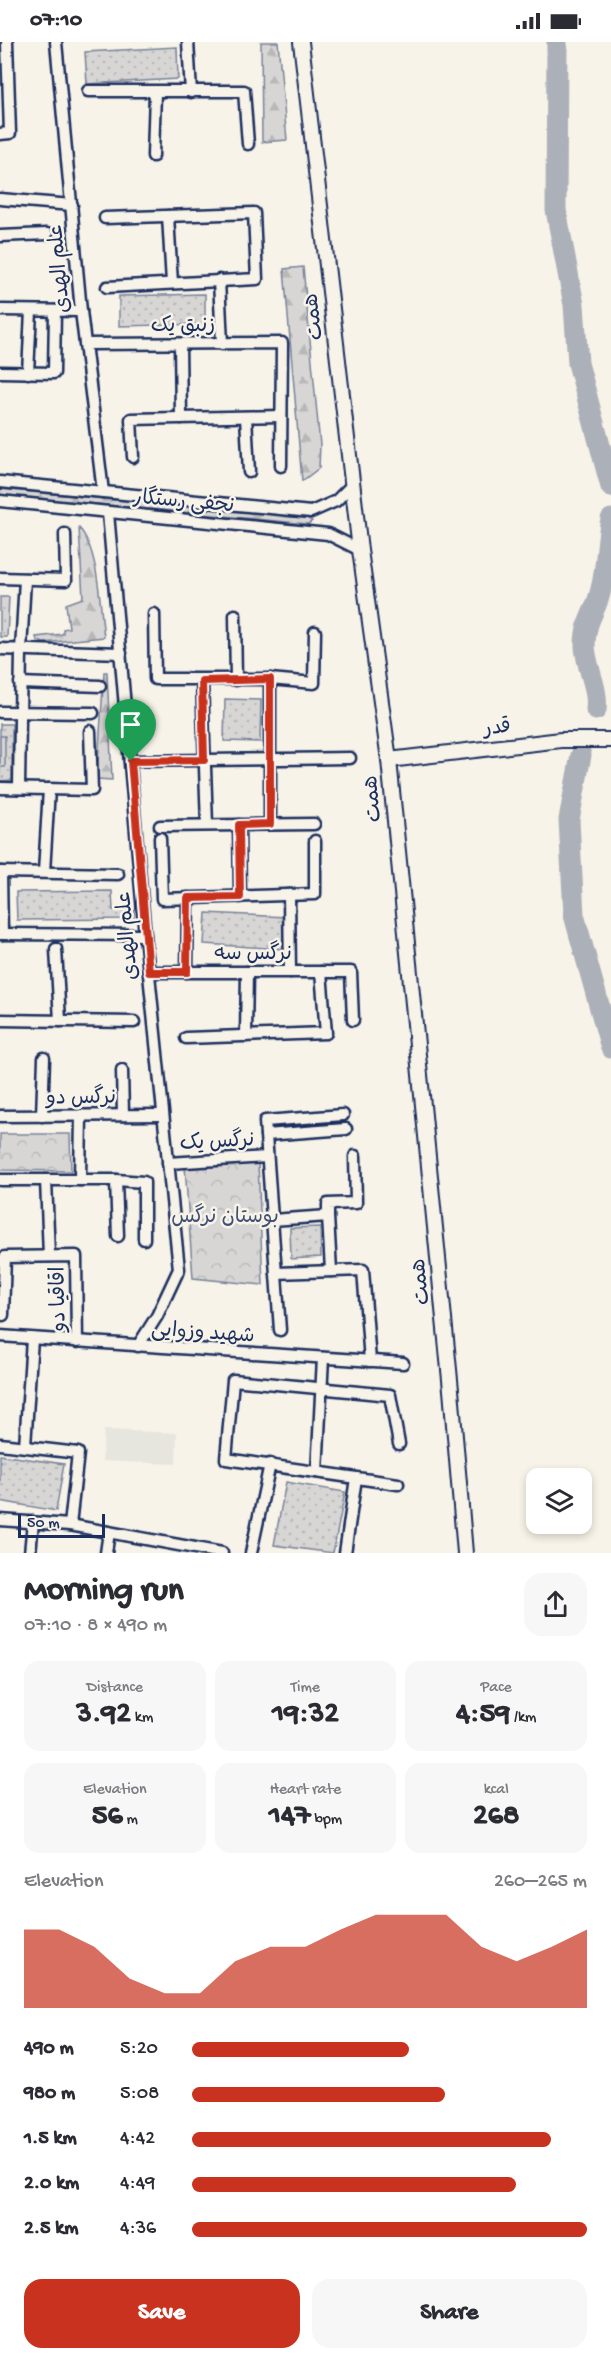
<!DOCTYPE html>
<meta charset="utf-8">
<style>
:root{--surface:#fff;--page:#f7f7f7;--text:#2b2b33;--muted:#7c7c81;--accent:#c8321e}
body{margin:0;font-family:"Gochi Hand","Playpen Sans Arabic",sans-serif;background:var(--page);color:var(--text);height:100vh;display:flex;flex-direction:column;font-size:22px;white-space:nowrap}
*{box-sizing:border-box;margin:0}
p{font-size:20px;color:var(--muted)}
.icon{flex:none;width:33px;height:33px;fill:none;stroke:currentColor;stroke-width:2;stroke-linecap:round;stroke-linejoin:round}
.map{position:relative;height:1511px;overflow:hidden}
.sheet{display:flex;flex-direction:column;background:var(--surface);flex:1}
.sheet>*{flex:none}
.controls{position:absolute;left:526px;top:1426px;display:grid;gap:12px}
.controls a{display:grid;place-items:center;width:66px;height:66px;border-radius:12px;background:var(--surface);box-shadow:0 3px 9px #0003;font-size:30px}
.scale{position:absolute;left:18px;bottom:15px;width:87px;box-sizing:border-box;padding-left:6px;border:3px solid #1b2f5e;border-top:0;font-size:16px;line-height:21px;white-space:nowrap;color:#1b2f5e;-webkit-text-stroke:4px #f7f3e8;paint-order:stroke}
.pin{position:absolute;display:grid;place-items:center;width:51px;height:51px;color:#fff;margin:-62px -26px;border-radius:50% 50% 50% 0;rotate:-45deg;box-shadow:0 0 6px #0007}
.pin .icon{rotate:45deg}
.round{display:grid;place-items:center;flex:none;width:63px;height:63px;border-radius:18px;background:var(--page)}
.overview{display:flex;align-items:center;justify-content:space-between;height:102px;padding:0 24px}
h1{font-size:33px;font-weight:700;line-height:45px}
.metrics{display:grid;grid-template-columns:repeat(3,1fr);gap:9px;height:102px;padding:6px 24px}
.metrics div{display:grid;align-content:center;border-radius:15px;background:var(--page);text-align:center}
.metrics b{font-size:30px;font-weight:700}
.metrics small{font-size:16px;font-weight:400}
.metrics p{font-size:16px}
.chart{height:168px;padding:12px 24px}
.chart p{display:flex;justify-content:space-between}
.chart svg{width:100%;height:108px;margin-top:6px;fill:var(--accent);opacity:.7}
.button{display:flex;gap:12px;margin-top:auto;padding:12px 24px}
.button a{flex:1;height:69px;border-radius:18px;background:var(--accent);color:#fff;font-size:24px;font-weight:700;line-height:69px;text-align:center}
.button a+a{background:var(--page);color:var(--text)}
ul{padding:0 24px;list-style:none;font-size:20px}
li{display:grid;grid-template-columns:96px 72px 1fr;align-items:center;height:45px}
li i{height:15px;border-radius:8px;background:var(--accent)}
.status{display:flex;justify-content:space-between;align-items:center;height:42px;padding:0 30px;background:var(--surface);direction:ltr}
.status svg{height:16px;fill:currentColor}
.map>svg:first-child{display:block}
</style>
<div class="status"><b>07:10</b><svg viewBox="0 0 49 12"><path d="M0 12V9h3v3zM5 12V6h3v6zM10 12V3h3v9zM15 12V0h3v12zM26 1h20v11H26zM47 4h2v5h-2z"/></svg></div>
<div class="map">
<svg width="611" height="1511" viewBox="0 0 611 1511">
<defs>
<pattern id="grass-dots" width="8" height="8" patternUnits="userSpaceOnUse" patternTransform="scale(1.5)"><rect width="8" height="8" fill="#d7d6d4"/><path d="M2 2h.1M6 6h.1" fill="none" stroke="#b8b8b8" stroke-width="1.8" stroke-linecap="round"/></pattern>
<pattern id="forest-firs" width="22" height="20" patternUnits="userSpaceOnUse" patternTransform="scale(1.5)"><rect width="22" height="20" fill="#d7d6d4"/><path d="M5 1l3.5 6h-7zM16 11l3.5 6h-7z" fill="#b8b8b8"/></pattern>
<pattern id="park-crowns" width="20" height="18" patternUnits="userSpaceOnUse" patternTransform="scale(1.5)"><rect width="20" height="18" fill="#d7d6d4"/><path d="M2 6a3 3 0 1 1 6 0M12 15a3 3 0 1 1 6 0" fill="none" stroke="#b8b8b8"/></pattern>
</defs>
<rect width="100%" height="100%" fill="#f7f3e8"/>
<filter id="ink" filterUnits="userSpaceOnUse"><feTurbulence type="fractalNoise" baseFrequency=".0167" numOctaves="2"/><feDisplacementMap in="SourceGraphic" scale="12" xChannelSelector="R" yChannelSelector="G"/><feConvolveMatrix kernelMatrix="1 2 1 2 8 2 1 2 1" color-interpolation-filters="sRGB"/></filter>
<g filter="url(#ink)">
<polygon fill="#e6e5de" points="104,1388 177,1391 176,1422 102,1419"/>
<g fill="url(#grass-dots)" stroke="#798299" stroke-width="1.5">
<polygon points="177,5 178,37 87,42 85,10"/>
<polygon points="205,252 205,282 119,284 119,254"/>
<polygon points="0,555 9,555 7,595 0,595"/>
<polygon points="225,657 261,658 260,700 224,699"/>
<polygon points="0,682 12,682 12,738 0,739"/>
<polygon points="112,849 113,868 134,868 134,877 17,878 16,850"/>
<polygon points="206,871 286,875 284,907 204,902"/>
<polygon points="320,1185 321,1215 291,1217 290,1186"/>
<polygon points="0,1413 64,1422 56,1469 0,1459"/>
<polygon points="286,1440 345,1450 333,1511 274,1503"/>
</g>
<g fill="url(#forest-firs)" stroke="#798299" stroke-width="1.5">
<polygon points="261,0 278,0 287,98 262,100"/>
<polygon points="303,225 320,403 319,426 302,439 284,227"/>
<polygon points="0,447 307,476 312,479 308,482 0,453"/>
<path d="M 79,486 C 99,507 100,566 104,595 L 43,601 L 37,598 L 36,595 L 63,592 L 63,587 L 69,586 L 66,562 L 83,556 Z"/>
<polygon points="104,630 107,630 112,738 97,737"/>
</g>
<g fill="url(#park-crowns)" stroke="#798299" stroke-width="1.5">
<polygon points="0,1092 70,1092 71,1129 0,1128"/>
<polygon points="258,1120 263,1243 193,1236 185,1124"/>
</g>
<rect fill="#d7d6d4" stroke="#798299" stroke-width="1.5" x="0" y="694" width="5" height="31"/>
<g fill="none" stroke-linecap="round" stroke-linejoin="round">
<g stroke="#acb0b9" stroke-width="21">
<polyline points="557,0 556,168 574,263 578,321 611,445"/>
<path d="M 596,668 C 599,646 586,626 585,604 C 585,577 596,571 601,547 C 607,524 606,500 611,477"/>
<polyline points="581,713 569,778 574,873 611,1006"/>
</g>
<defs>
<g id="minor">
<polyline points="56,0 81,269 103,450"/>
<polyline points="188,0 191,50"/>
<polyline points="88,49 244,49 248,102"/>
<polyline points="0,92 10,91 7,0"/>
<polyline points="153,114 155,51"/>
<polyline points="0,157 72,163"/>
<polyline points="168,174 172,241"/>
<polyline points="105,176 254,171 257,237 107,245"/>
<polyline points="0,194 47,192"/>
<polyline points="219,238 222,302"/>
<polyline points="0,268 81,269"/>
<polyline points="85,302 282,301 281,424"/>
<polyline points="180,302 181,376"/>
<polyline points="0,330 54,331 55,269"/>
<polyline points="28,331 31,269"/>
<polyline points="246,375 249,430"/>
<polyline points="133,415 131,377 281,374"/>
<polyline points="0,440 311,470 336,459 353,442"/>
<polyline points="0,459 328,492 360,508"/>
<polyline points="108,471 145,893 179,1227 157,1274 138,1304"/>
<polyline points="0,536 66,538 65,492"/>
<polyline points="154,572 155,637 270,637 314,641 315,590"/>
<polyline points="235,573 236,638"/>
<polyline points="0,607 121,611"/>
<polyline points="270,637 270,782"/>
<polyline points="202,639 207,783"/>
<polyline points="20,641 100,644"/>
<polyline points="0,670 93,671"/>
<polyline points="131,719 350,716"/>
<polyline points="0,746 92,748 90,689"/>
<polyline points="19,746 21,608 25,537"/>
<polyline points="239,783 240,855"/>
<polyline points="160,784 314,782"/>
<polyline points="160,796 162,857 315,852 315,799"/>
<polyline points="0,830 118,832"/>
<polyline points="1,830 2,892"/>
<polyline points="44,830 49,747"/>
<polyline points="289,853 290,930"/>
<polyline points="0,892 145,893"/>
<polyline points="56,907 60,979"/>
<polyline points="149,930 351,930 353,978"/>
<polyline points="187,930 188,856"/>
<polyline points="0,978 134,980"/>
<polyline points="246,994 247,930"/>
<polyline points="186,996 326,991 321,930"/>
<polyline points="122,1028 123,1073"/>
<polyline points="0,1074 163,1073"/>
<polyline points="42,1074 44,1016"/>
<polyline points="266,1093 265,1079 343,1073"/>
<polyline points="168,1121 267,1115"/>
<polyline points="0,1138 116,1138 118,1194"/>
<polyline points="46,1138 49,1214"/>
<polyline points="80,1138 81,1073"/>
<polyline points="116,1138 144,1140 144,1197"/>
<polyline points="328,1174 328,1162 356,1161 355,1114"/>
<polyline points="272,1178 328,1174 331,1229"/>
<polyline points="276,1231 363,1228 370,1319"/>
<polyline points="3,1273 5,1215 76,1214 77,1300"/>
<polyline points="280,1288 266,1093 346,1087"/>
<polyline points="0,1294 403,1321"/>
<polyline points="0,1402 78,1411 70,1483 0,1478"/>
<polyline points="25,1404 32,1297"/>
<polyline points="317,1430 323,1316"/>
<polyline points="398,1442 226,1417 233,1338 390,1353 399,1402"/>
<polyline points="70,1483 222,1511"/>
<polyline points="30,1511 33,1480"/>
<polyline points="106,1511 109,1490"/>
<polyline points="251,1511 270,1422"/>
<polyline points="345,1511 356,1436"/>
</g>
<g id="tertiary">
<polyline points="301,0 360,508 389,718 451,1348 465,1511"/>
<polyline points="389,718 561,698 611,698"/>
</g>
</defs>
<use href="#minor" stroke="#1b2f5e" stroke-width="15"/>
<use href="#tertiary" stroke="#1b2f5e" stroke-width="18"/>
<use href="#minor" stroke="#f7f3e8" stroke-width="10"/>
<use href="#tertiary" stroke="#f7f3e8" stroke-width="14"/>
</g>
</g>
<g fill="none" stroke-linecap="round" stroke-linejoin="round" filter="url(#ink)">
<defs>
<polygon id="route" points="270,637 270,782 239,783 240,855 188,856 187,930 149,930 131,719 204,718 202,639"/>
</defs>
<use href="#route" stroke="#fff" stroke-width="12"/>
<use href="#route" stroke="#c8321e" stroke-width="8"/>
</g>
<g text-anchor="middle" stroke-width="5" stroke-linejoin="round" paint-order="stroke">
<g font-size="21" fill="#1b2f5e" stroke="#f7f3e8">
<text transform="translate(58 227) rotate(-95)" y="7">علم الهدی</text>
<text transform="translate(312 275) rotate(-97)" y="7">همت</text>
<text x="183" y="289">زنبق یک</text>
<text transform="translate(184 458) rotate(5)" y="7">نجفی رستگار</text>
<text transform="translate(497 684) rotate(-7)" y="7">قدر</text>
<text transform="translate(371 757) rotate(-95)" y="7">همت</text>
<text transform="translate(126 894) rotate(-95)" y="7">علم الهدی</text>
<text x="253" y="917">نرگس سه</text>
<text transform="translate(81 1054) rotate(-1)" y="7">نرگس دو</text>
<text transform="translate(217 1098) rotate(-3)" y="7">نرگس یک</text>
<text transform="translate(419 1240) rotate(-96)" y="7">همت</text>
<text transform="translate(57 1257) rotate(-91)" y="7">اقاقیا دو</text>
<text transform="translate(203 1289) rotate(4)" y="7">شهید وزوایی</text>
</g>
<g font-size="21" fill="#415076" stroke="#f7f3e8">
<text x="225" y="1180">بوستان نرگس</text>
</g>
</g>
</svg>
<div class="controls">
<a><svg class="icon" aria-label="layers" viewBox="0 0 24 24"><path d="M12 4l9 5-9 5-9-5zM3 14l9 5 9-5"/></svg></a>
</div>
<div class="scale">50 m</div>
<div class="pin" style="left:131px;top:719px;background:#1e9e55"><svg class="icon" aria-label="arrive" viewBox="0 0 24 24"><path d="M6 21V4h12l-3 4 3 4H6"/></svg></div>
</div>
<section class="sheet">
<div class="overview"><div><h1>Morning run</h1><p>07:10 · 8 × 490 m</p></div><a class="round"><svg class="icon" aria-label="share" viewBox="0 0 24 24"><path d="M12 15V3M7 8l5-5 5 5M5 13v7h14v-7"/></svg></a></div>
<div class="metrics">
<div><p>Distance</p><b>3.92<small> km</small></b></div>
<div><p>Time</p><b>19:32</b></div>
<div><p>Pace</p><b>4:59<small> /km</small></b></div>
</div>
<div class="metrics">
<div><p>Elevation</p><b>56<small> m</small></b></div>
<div><p>Heart rate</p><b>147<small> bpm</small></b></div>
<div><p>kcal</p><b>268</b></div>
</div>
<div class="chart"><p><span>Elevation</span>260–265 m</p>
<svg viewBox="0 0 160 44" preserveAspectRatio="none"><path d="M0 44V12L10 12L20 19L30 32L40 38L50 38L60 25L70 19L80 19L90 12L100 6L110 6L120 6L130 19L140 25L150 19L160 12V44z"/></svg>
</div>
<ul>
<li><b>490 m</b>5:20<i style="width:55%"></i></li>
<li><b>980 m</b>5:08<i style="width:64%"></i></li>
<li><b>1.5 km</b>4:42<i style="width:91%"></i></li>
<li><b>2.0 km</b>4:49<i style="width:82%"></i></li>
<li><b>2.5 km</b>4:36<i style="width:100%"></i></li>
</ul>
<div class="button"><a>Save</a><a>Share</a></div>
</section>
